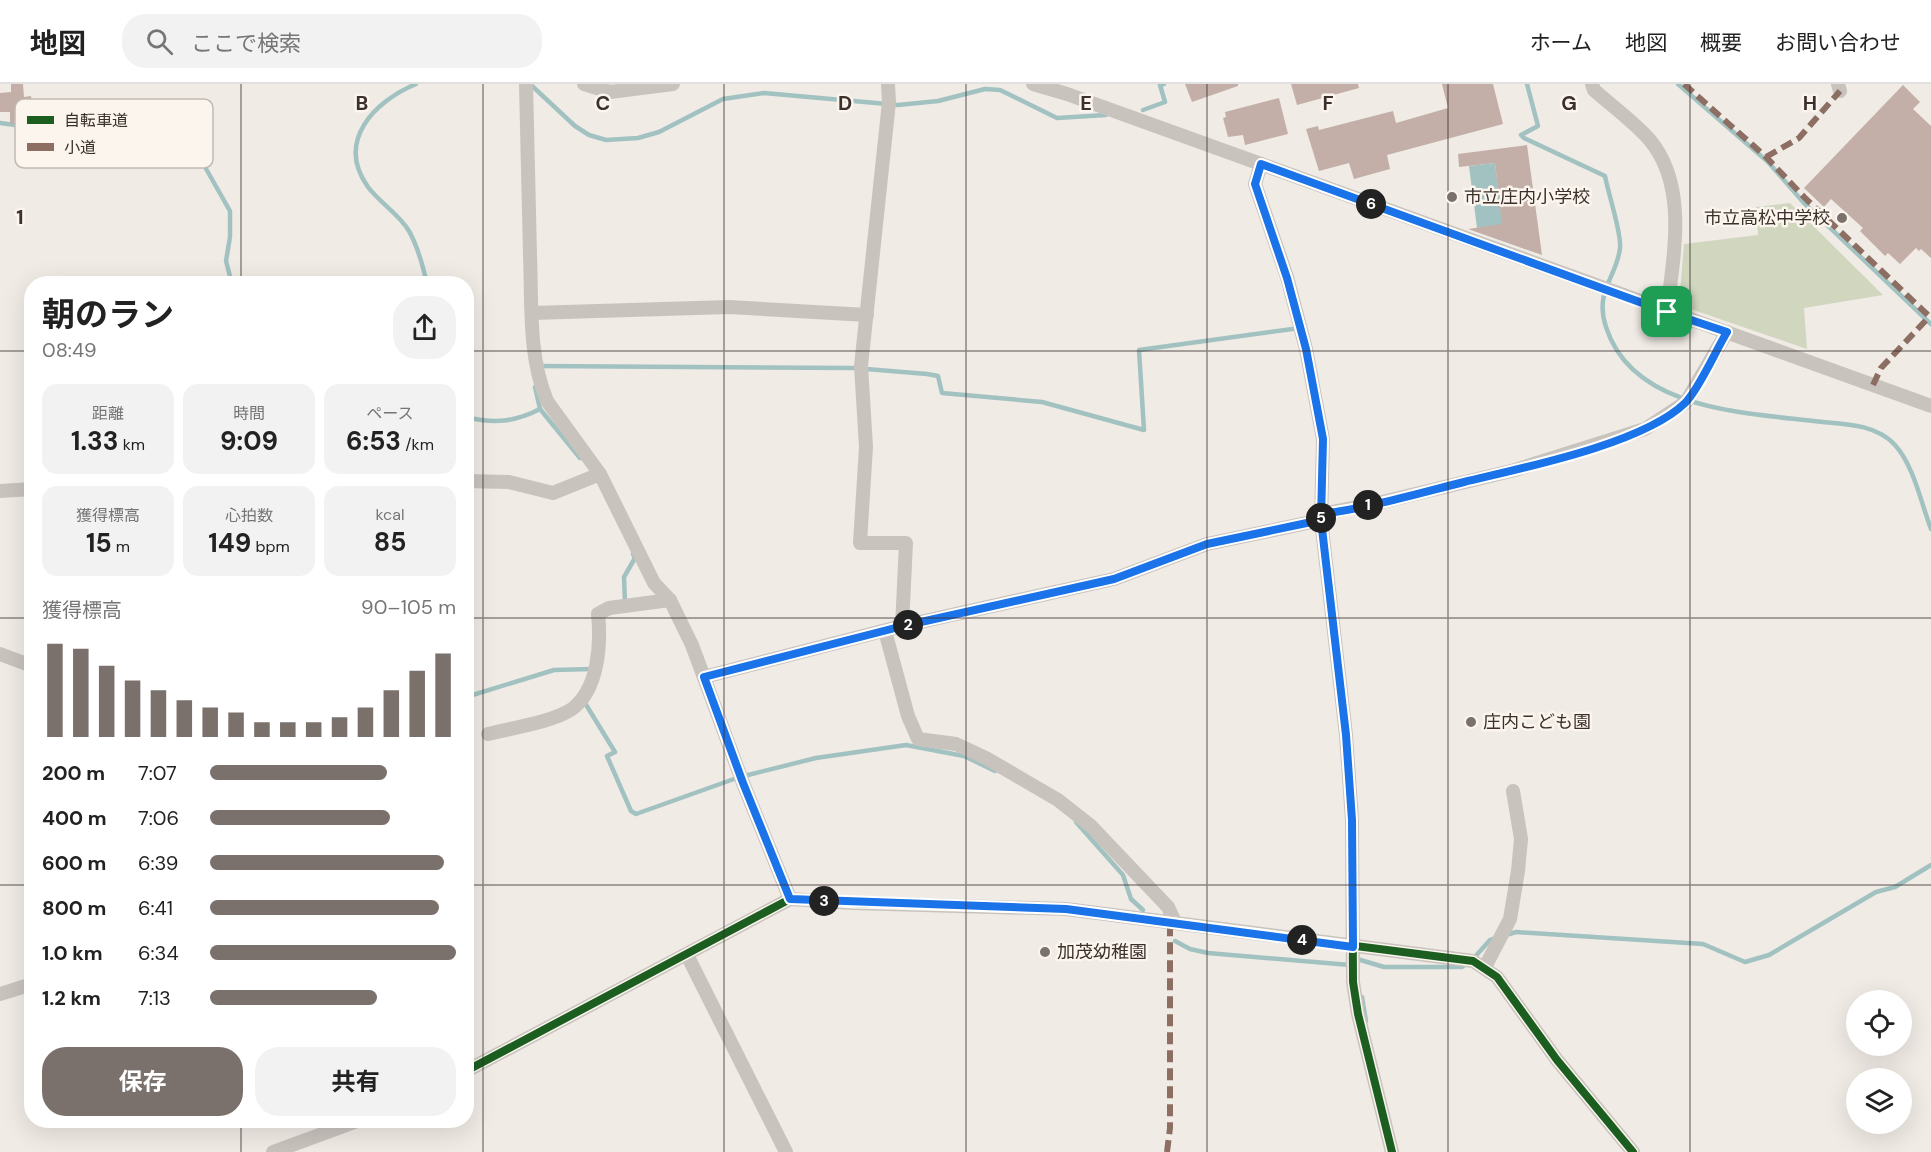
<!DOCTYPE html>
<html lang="ja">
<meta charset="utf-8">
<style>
:root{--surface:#fff;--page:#f2f2f2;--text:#222;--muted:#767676;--line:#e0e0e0;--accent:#7a716c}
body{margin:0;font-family:"DM Sans","Noto Sans JP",sans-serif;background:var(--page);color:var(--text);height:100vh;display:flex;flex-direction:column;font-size:22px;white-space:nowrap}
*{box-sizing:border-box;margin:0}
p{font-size:20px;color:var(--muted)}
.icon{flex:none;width:33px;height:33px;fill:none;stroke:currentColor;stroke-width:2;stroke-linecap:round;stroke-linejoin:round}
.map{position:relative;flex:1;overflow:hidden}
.side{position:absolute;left:24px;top:192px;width:450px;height:852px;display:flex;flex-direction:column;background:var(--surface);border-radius:24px;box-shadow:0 6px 24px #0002}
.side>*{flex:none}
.buttons{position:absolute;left:1846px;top:906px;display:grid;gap:12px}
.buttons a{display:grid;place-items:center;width:66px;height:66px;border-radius:50%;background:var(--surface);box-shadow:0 6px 24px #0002;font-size:30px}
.pin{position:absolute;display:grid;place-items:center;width:51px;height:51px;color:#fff;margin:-26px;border-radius:12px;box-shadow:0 3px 9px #0006}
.km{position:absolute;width:30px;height:30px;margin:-15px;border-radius:50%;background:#222;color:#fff;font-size:16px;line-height:30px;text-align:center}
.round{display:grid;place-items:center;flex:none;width:63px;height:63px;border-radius:24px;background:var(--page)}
.headline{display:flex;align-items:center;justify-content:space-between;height:102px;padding:0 18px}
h1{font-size:33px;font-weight:700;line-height:45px}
.figures{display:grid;grid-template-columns:repeat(3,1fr);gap:9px;height:102px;padding:6px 18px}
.figures div{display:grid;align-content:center;border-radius:15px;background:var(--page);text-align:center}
.figures b{font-size:26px;font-weight:700}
.figures small{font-size:16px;font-weight:400}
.figures p{font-size:16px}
.chart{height:168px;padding:12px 18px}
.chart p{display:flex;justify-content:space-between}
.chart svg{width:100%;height:108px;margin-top:6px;stroke:var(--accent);stroke-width:6}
.button{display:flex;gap:12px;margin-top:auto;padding:12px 18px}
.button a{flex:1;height:69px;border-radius:24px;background:var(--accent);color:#fff;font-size:24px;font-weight:700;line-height:69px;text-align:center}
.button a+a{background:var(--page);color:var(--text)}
ul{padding:0 18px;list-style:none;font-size:20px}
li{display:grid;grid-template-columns:96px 72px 1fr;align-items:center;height:45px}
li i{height:15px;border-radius:8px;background:var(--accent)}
header{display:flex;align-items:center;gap:36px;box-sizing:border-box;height:84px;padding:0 30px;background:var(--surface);border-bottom:2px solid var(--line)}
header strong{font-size:28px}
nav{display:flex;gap:33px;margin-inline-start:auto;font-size:21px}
.search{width:420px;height:54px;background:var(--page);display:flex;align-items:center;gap:15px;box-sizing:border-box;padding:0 21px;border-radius:24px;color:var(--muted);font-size:22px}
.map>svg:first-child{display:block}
</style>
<header>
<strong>地図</strong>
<div class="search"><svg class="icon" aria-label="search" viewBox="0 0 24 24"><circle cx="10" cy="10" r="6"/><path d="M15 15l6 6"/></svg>ここで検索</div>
<nav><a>ホーム</a><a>地図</a><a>概要</a><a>お問い合わせ</a></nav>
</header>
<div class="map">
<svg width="1931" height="1068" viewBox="0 0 1931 1068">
<rect width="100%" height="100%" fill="#f0ebe5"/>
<polygon fill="#d1d6bf" points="1790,119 1883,211 1804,224 1807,265 1679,221 1684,160 1758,151 1756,123"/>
<polygon fill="#a1c2c1" points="1495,79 1502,136 1506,140 1477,144 1469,82"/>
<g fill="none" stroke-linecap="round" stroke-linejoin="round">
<g stroke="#a1c2c1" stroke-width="4.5">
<path d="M 416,0 C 375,17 335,57 368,103 C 380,119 399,130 409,147 C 418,163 423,182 427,200"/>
<polyline points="530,0 575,42 589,51 606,56 638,54 659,48 723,15 764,9 898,21 938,17 985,5 1000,6 1057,34 1106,31"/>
<path d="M 1527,0 L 1538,42 L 1521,51 L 1524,54 L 1605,92 C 1608,109 1622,150 1620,164 C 1617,193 1594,207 1606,243 C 1633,328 1750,329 1823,338 C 1847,340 1877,341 1895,361 C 1914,382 1921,419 1931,445"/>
<polyline points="1678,0 1768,78 1804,119 1931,240"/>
<polyline points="1143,26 1165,18 1160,1 1164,0"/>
<polyline points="0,39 103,53 141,32 157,30 180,39 230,127 230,153 226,177 232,200"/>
<polyline points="537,282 854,284 927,290 938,292 942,309 1042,318 1144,346 1139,266 1300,244"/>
<polyline points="540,325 580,374"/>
<path d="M 466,333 C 494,340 515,338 540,325 L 535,303"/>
<polyline points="625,519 624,493 635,474 633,470"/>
<polyline points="466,613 554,586 592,585"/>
<polyline points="586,616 585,619 615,668 607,672 631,727 636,730 734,695"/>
<polyline points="748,691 816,674 906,661 964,672 995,687"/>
<polyline points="1076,738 1123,791 1131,815 1143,826"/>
<polyline points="1506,851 1516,848 1703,860 1745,878 1769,871 1876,808 1895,803 1931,781"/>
<polyline points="1175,857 1190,865 1208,869 1350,881"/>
<polyline points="1357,875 1384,883 1462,883 1466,880"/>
<polyline points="1473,875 1490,856 1498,853"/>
<polyline points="1362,913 1366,937"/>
</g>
</g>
<g fill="#c3afa7">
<polygon points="11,0 23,0 24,13 31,12 34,39 10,40 10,28 0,28 0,9 11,8"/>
<polygon points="1185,0 1238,0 1238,2 1192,18"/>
<polygon points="1291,0 1358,0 1359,4 1297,21"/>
<polygon points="1442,0 1493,0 1503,40 1387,71 1390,85 1354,95 1349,79 1319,87 1306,45 1318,42 1319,46 1393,27 1396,39 1448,24"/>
<polygon points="1903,1 1920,18 1913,25 1931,42 1931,174 1921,165 1919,167 1916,164 1900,180 1888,169 1885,172 1860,147 1863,144 1831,115 1824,123 1804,104"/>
<polygon points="1279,14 1288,50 1245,61 1243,51 1228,53 1223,34 1226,33 1225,28"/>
<polygon points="1527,61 1542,171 1468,145 1502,140 1495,79 1459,83 1458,70"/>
</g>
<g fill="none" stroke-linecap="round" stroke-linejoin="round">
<g stroke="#c9c3be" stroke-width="14">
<path d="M 526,0 C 527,57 529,114 530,171 C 532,219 528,272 547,317 L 600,390 L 654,499 L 670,516 L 692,561 L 743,699 L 790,815"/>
<polyline points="584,0 610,8 673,0"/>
<polyline points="888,0 889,18 861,282 866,363 860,459 906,459 902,542"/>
<polyline points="1033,0 1067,10 1931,322"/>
<path d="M 1592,0 L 1594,6 C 1612,22 1633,37 1649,55 C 1689,102 1673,173 1667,228"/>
<polyline points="1838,0 1840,7"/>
<polyline points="1261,80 1255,100 1287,193 1306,265 1323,355 1321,436 1346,651 1352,736 1353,898 1358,930 1392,1068"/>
<polyline points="532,229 729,223 867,231"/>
<polyline points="466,397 509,398 553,409 600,390"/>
<polyline points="0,407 32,405"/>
<polyline points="1321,430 1378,419 1515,386 1645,345 1686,318 1727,248"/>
<polyline points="885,547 908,632 918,655 956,660 986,674 1058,716 1091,742 1168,823 1175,838"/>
<polyline points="0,570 32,582"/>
<polyline points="704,593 902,542 1114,495 1207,460 1321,436"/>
<path d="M 488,650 C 511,644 553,638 572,625 C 599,605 601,559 598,530 L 609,524 L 670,516"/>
<polyline points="687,871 786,1068"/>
<polyline points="1485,883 1510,835 1518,787 1521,755 1513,707"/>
<polyline points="0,910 32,900"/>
<polyline points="466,987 790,815 853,819 1066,825 1473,877 1497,893 1557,976 1633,1068"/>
<polyline points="273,1068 360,1036"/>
</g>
<g stroke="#8d6e63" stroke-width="6" stroke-dasharray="12 6" stroke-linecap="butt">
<polyline points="1684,0 1766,73 1806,115 1931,234"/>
<polyline points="1766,73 1799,54 1840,7"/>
<polyline points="1873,301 1881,284 1929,233"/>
<polyline points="1167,1068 1170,1044 1170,837"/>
</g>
<defs>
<g id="cycleway">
<polyline points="1261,80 1255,100 1287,193 1306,265 1323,355 1321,436 1346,651 1352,736 1353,898 1358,930 1392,1068"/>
<polyline points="466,987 790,815 853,819 1066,825 1473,877 1497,893 1557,976 1633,1068"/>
</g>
</defs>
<use href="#cycleway" stroke="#fbf5ee" stroke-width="11"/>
<use href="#cycleway" stroke="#1b5e20" stroke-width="8"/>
</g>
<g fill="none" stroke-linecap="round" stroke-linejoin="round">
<defs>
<path id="route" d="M 1667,228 L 1727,248 C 1716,266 1699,305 1685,319 C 1643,360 1522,384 1464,398 C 1416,410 1369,424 1321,430 L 1321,436 L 1207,460 L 1114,495 L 903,542 L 704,593 L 743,699 L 790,815 L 1066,825 L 1353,863 L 1352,736 L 1346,651 L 1321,436 L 1323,355 L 1306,265 L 1287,194 L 1255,100 L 1261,80 L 1667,228"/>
</defs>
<use href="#route" stroke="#fff" stroke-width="12"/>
<use href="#route" stroke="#1a73e8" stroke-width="8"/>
</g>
<path fill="none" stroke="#3b302b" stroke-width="1.5" stroke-opacity="0.55" d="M 241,0 L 241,200M 483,0 L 483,1068M 724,0 L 724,1068M 966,0 L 966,1068M 1207,0 L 1207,1068M 1448,0 L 1448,1068M 1690,0 L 1690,1068M 0,267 L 32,267M 466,267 L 1931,267M 0,534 L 32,534M 466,534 L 1931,534M 0,801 L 32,801M 466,801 L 1931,801M 241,1036 L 241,1068"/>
<g fill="#7a716c" stroke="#fbf5ee" stroke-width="2">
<circle cx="1452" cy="113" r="6"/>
<circle cx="1842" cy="134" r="6"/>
<circle cx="1471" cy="638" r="6"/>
<circle cx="1045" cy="868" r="6"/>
</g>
<g text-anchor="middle" stroke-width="5" stroke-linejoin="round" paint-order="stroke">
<g font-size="18" fill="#3b302b" stroke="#fbf5ee" text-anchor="start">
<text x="1464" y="119">市立庄内小学校</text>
<text x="1830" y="140" text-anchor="end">市立高松中学校</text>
<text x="1483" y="644">庄内こども園</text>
<text x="1057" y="874">加茂幼稚園</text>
</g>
</g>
<rect x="15" y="15" width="198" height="69" rx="9" fill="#fbf5ee" stroke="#c1bab4" stroke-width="1.5"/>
<rect x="27" y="32" width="27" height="8" fill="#1b5e20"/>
<rect x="27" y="59" width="27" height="8" fill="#8d6e63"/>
<g font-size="16" fill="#3b302b">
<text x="64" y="42">自転車道</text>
<text x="64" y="69">小道</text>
</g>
<g font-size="20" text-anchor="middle" font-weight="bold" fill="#3b302b" stroke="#fbf5ee" stroke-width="5" stroke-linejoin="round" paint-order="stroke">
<text x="362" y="26">B</text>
<text x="603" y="26">C</text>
<text x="845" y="26">D</text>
<text x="1086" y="26">E</text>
<text x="1328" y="26">F</text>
<text x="1569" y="26">G</text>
<text x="1810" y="26">H</text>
<text x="20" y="140">1</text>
</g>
</svg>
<div class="buttons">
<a><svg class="icon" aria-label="locate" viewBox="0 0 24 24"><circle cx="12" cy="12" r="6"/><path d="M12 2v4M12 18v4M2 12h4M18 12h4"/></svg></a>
<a><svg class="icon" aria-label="layers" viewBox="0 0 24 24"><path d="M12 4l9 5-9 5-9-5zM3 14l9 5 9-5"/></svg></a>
</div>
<div class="pin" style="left:1667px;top:228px;background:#1e9e55"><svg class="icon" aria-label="arrive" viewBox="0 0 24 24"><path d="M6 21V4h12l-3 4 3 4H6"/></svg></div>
<b class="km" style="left:1368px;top:421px">1</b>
<b class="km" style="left:908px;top:541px">2</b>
<b class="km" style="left:824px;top:817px">3</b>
<b class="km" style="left:1302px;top:856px">4</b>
<b class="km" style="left:1321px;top:434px">5</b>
<b class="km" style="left:1371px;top:120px">6</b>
<section class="side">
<div class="headline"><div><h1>朝のラン</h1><p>08:49</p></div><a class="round"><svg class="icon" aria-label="share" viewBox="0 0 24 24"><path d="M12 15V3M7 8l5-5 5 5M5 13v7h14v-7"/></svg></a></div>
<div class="figures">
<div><p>距離</p><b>1.33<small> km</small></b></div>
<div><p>時間</p><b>9:09</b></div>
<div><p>ペース</p><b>6:53<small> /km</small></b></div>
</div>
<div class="figures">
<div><p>獲得標高</p><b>15<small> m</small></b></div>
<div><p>心拍数</p><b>149<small> bpm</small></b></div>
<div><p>kcal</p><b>85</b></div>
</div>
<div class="chart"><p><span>獲得標高</span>90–105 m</p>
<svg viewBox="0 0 160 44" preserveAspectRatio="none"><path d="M5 44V6M15 44V8M25 44V15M35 44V21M45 44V25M55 44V29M65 44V32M75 44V34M85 44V38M95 44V38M105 44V38M115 44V36M125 44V32M135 44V25M145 44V17M155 44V10"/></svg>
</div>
<ul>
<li><b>200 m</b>7:07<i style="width:72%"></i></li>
<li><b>400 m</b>7:06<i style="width:73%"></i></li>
<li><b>600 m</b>6:39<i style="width:95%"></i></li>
<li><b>800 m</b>6:41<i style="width:93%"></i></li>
<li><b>1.0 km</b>6:34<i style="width:100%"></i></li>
<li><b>1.2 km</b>7:13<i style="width:68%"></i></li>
</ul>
<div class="button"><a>保存</a><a>共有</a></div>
</section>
</div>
